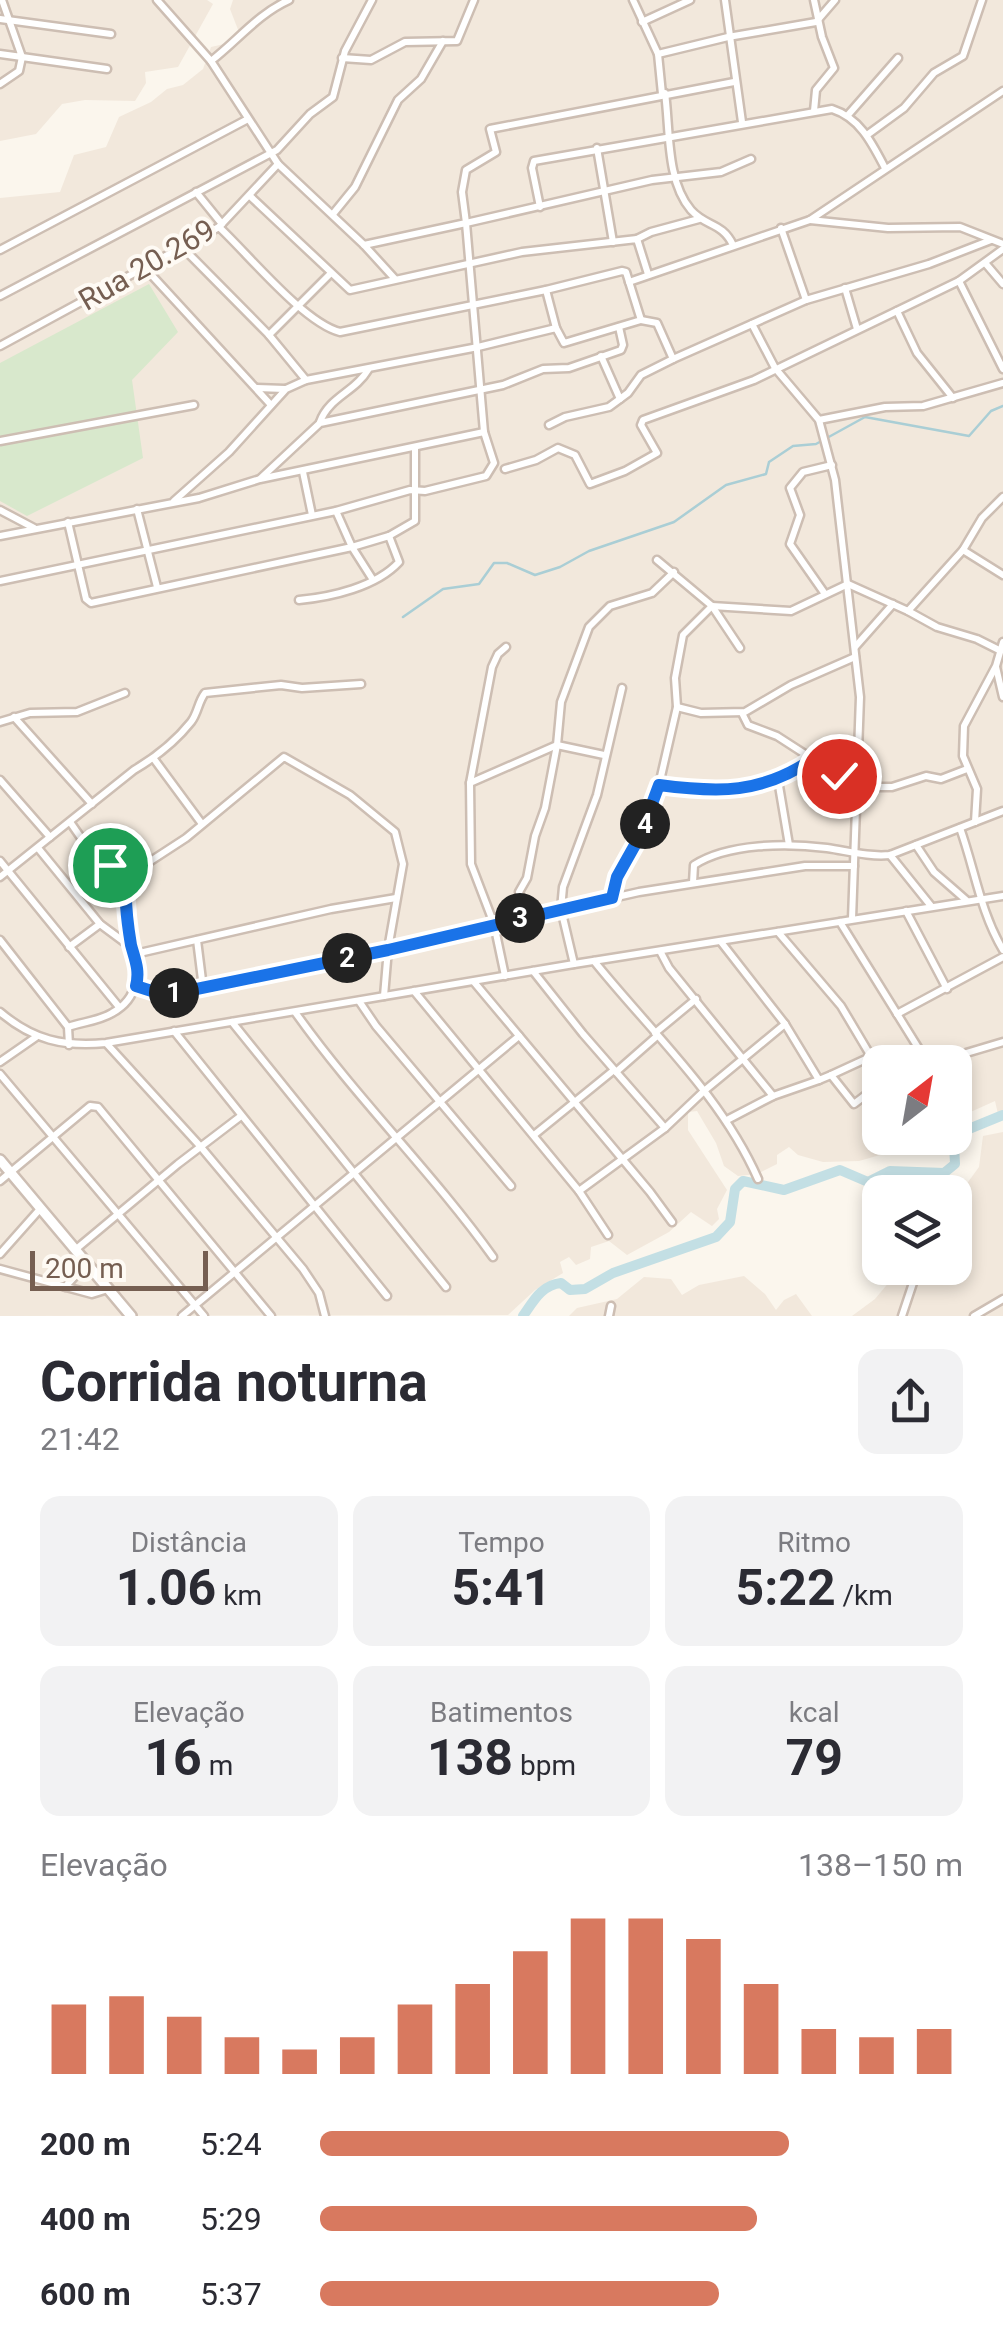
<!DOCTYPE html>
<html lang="pt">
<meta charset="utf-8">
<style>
:root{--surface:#fff;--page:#f2f2f3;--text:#2b2b33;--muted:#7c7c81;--accent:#d8795f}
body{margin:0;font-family:Roboto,sans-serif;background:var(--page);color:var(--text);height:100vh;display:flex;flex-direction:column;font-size:38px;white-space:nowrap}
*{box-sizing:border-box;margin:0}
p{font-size:32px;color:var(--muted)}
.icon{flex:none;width:55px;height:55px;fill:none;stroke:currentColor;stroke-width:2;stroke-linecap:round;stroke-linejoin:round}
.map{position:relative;height:1316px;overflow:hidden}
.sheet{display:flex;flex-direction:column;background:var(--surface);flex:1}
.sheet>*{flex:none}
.needle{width:65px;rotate:31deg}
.buttons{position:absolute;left:862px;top:1045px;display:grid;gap:20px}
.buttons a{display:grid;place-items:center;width:110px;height:110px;border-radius:20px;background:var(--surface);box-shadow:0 5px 15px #0003;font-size:50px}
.scale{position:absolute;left:30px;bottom:25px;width:178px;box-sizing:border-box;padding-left:10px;border:5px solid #755e51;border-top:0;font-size:28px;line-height:35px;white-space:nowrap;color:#755e51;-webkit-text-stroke:8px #fefaf4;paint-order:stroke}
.pin{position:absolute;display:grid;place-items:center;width:85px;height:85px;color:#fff;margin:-42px;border:5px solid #fff;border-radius:50%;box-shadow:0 2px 10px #0007}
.km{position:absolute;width:50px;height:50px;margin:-25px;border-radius:50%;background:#222;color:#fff;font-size:28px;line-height:50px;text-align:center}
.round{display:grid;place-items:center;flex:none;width:105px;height:105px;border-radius:20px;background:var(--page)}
.overview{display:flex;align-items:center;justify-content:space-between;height:170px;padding:0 40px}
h1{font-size:55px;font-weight:700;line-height:75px}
.stats{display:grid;grid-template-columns:repeat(3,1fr);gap:15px;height:170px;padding:10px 40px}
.stats div{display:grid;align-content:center;border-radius:20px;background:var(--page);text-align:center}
.stats b{font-size:50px;font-weight:700}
.stats small{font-size:28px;font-weight:400}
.stats p{font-size:28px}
.chart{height:280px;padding:20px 40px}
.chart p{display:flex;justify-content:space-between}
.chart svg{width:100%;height:180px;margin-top:10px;stroke:var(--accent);stroke-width:6}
ul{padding:0 40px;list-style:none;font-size:32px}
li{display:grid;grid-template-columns:160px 120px 1fr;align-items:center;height:75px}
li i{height:25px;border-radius:12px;background:var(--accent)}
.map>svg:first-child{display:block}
</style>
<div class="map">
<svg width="1003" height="1316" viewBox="0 0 1003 1316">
<rect width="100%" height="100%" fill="#fbf6ed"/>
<g fill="#f2e8dc">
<polygon points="0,0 207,0 213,4 178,67 145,72 146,83 135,101 85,100 62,104 36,134 0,141"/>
<polygon points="233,0 1003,0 1003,1113 998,1114 995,1101 955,1119 955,1062 880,1062 880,1138 929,1138 926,1142 859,1161 823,1162 798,1155 789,1147 777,1155 777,1164 757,1174 738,1176 724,1166 716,1143 697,1111 688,1112 688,1130 727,1190 717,1209 719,1219 712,1226 691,1212 669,1232 627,1255 609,1241 591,1247 590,1259 576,1265 569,1257 560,1262 563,1273 535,1290 508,1315 0,1316 0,198 60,192 74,155 106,147 119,117 151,102 167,89 183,85 203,69 211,47 242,40 230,9"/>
<polygon points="1003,1132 1003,1316 852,1316 875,1299 901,1268 955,1268 955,1200 979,1167 983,1136"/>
<polygon points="744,1276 765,1294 776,1310 784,1300 796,1294 812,1316 569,1316 577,1308 617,1299 644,1277 671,1279 682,1295 699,1285"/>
</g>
<polygon fill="#d8e8cc" points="149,284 178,332 132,380 143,458 27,516 0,501 0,363"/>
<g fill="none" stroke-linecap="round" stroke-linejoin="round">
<polyline stroke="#aaced5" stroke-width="2.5" points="403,617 443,589 479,584 494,563 507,563 535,575 560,567 589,551 674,522 726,485 766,474 769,462 793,446 816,444 865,417 969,436 991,411 1003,406"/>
<path stroke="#c3dfe4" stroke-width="10" d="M 523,1316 C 533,1302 541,1285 561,1283 L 570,1290 L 585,1289 L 613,1273 L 716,1237 L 730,1222 L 735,1189 L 743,1181 L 784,1190 L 840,1170 L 868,1182 L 890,1171 L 944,1173 L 955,1164 L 954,1144 L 959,1133 L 1003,1115"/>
<defs>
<g id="minor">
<polyline points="157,0 211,61 278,164 364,245 395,279"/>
<polyline points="633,0 658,54 662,94"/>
<polyline points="725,0 742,122"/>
<polyline points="0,19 111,34"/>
<polyline points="642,22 690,0"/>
<polyline points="0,54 22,57 2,0"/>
<polyline points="658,54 728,37 816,22 835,0"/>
<polyline points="342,58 371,60 405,42 457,41 474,0"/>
<path d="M 211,61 C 238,40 258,14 289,0"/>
<polyline points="0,84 19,71 22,57 107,69"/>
<path d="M 665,93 C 670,129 666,181 691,210 C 706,227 722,222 733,245"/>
<polyline points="814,111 816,90 834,68 822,37 814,0"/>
<polyline points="848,115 898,58"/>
<polyline points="867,135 904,108 934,73 963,56 982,0"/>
<polyline points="597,148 613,242"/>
<polyline points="196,192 222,224"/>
<polyline points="250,196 350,290 522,252 637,239 648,274"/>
<path d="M 540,207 L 532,168 L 534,161 L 832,109 C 860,118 872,143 885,168"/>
<polyline points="333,214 355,187 398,100 421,79 443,41"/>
<polyline points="810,220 888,228 960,227 1003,244"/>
<polyline points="781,228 806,300"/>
<polyline points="637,239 651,232 699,219"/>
<polyline points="364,245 466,223 462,192 466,170 496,152 490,129 734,82"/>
<polyline points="184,249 269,335 306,380"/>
<polyline points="0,250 248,119"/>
<polyline points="986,264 1003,284"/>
<polyline points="146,269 271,405"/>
<polyline points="959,281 1003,369"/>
<polyline points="629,282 810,220 1003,91"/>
<polyline points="845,288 857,329"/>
<polyline points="546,290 556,328"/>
<polyline points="0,296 277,150 310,114 333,97 345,51 372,0"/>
<polyline points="897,311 917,353 953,398"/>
<polyline points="641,320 657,323 673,359 806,300 929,264 991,240"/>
<polyline points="752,324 775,368 819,420 835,480 860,697 852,919"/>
<polyline points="269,335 331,273"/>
<polyline points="0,346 219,227 278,164"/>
<polyline points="601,356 620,399"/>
<polyline points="257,388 285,389"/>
<polyline points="819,420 885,407 923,406 1003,383"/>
<path d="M 320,422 C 329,397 355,392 368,370"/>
<polyline points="549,425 565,417 609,407 628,393 641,375 673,359"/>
<polyline points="0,441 194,405"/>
<polyline points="505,469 536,460 558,448 575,455 590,484 625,471 657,453 641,425 643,420 754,380 959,281 1003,249"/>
<polyline points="303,472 312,515"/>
<polyline points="261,478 320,423 503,385 543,369 569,368 621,350 623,345 619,327"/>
<path d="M 174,501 L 229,452 L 286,389 L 306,380 L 478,347 L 556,328 L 564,343 L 641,320 L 626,272 L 622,271 L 546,290 L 340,332 C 304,323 248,254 219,227"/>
<polyline points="137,509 157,587"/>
<polyline points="0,510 34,528"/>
<polyline points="336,511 352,547 373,580"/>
<polyline points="68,522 86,599 91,603 352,547 389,536 415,521 415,447"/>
<polyline points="0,536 199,498 260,479 484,432"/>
<polyline points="963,550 1003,575"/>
<polyline points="657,560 712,606 740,648"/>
<polyline points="0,581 336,511 410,490 425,491 486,476 494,463 484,432 466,223 652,180 721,172 751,159"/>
<polyline points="825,594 790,544 800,515 790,488 803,472 832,465"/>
<path d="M 299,600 C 331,597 376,587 399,562 L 389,536"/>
<polyline points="908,611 963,550 982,518 1003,497"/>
<polyline points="855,647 893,604"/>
<polyline points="996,667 1003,697"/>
<polyline points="677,707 701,713 745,712 791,685 855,657"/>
<polyline points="742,713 748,725 777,736 856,787 892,787 926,776 941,779 967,769"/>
<polyline points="14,717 92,804"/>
<polyline points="0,722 30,713 77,712 125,693"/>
<polyline points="154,759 202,824"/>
<polyline points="0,780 50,837"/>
<polyline points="778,780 789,845"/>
<polyline points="470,783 557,745 604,755"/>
<path d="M 659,785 C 719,793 761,794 813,759"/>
<polyline points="70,822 100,865 128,869"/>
<polyline points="975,822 977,789 963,756 964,726 996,666 1003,642"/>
<path d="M 960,828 C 975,870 980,911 1003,950"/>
<polyline points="916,845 934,872 966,900"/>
<polyline points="38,848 100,924 131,947"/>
<polyline points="890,855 931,906"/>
<polyline points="0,861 119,1007"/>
<path d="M 0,877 L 134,770 C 156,757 175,742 191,722 C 198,713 198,702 205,693 L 281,685 L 302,688 L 361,684"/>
<path d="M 693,883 L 694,865 C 728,843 787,843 827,848 C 848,851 868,857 890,855 L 1003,811"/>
<polyline points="613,898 617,877 640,835 659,785 677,707 675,678 683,635 712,606 791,611 848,584 908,611 937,627 977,639 999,650"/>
<polyline points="906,911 947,989"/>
<polyline points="525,917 519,892 527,878 535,836 545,808 557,745 561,702 589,627 610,606 652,593 674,572"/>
<polyline points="840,922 927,1062"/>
<polyline points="778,932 841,1006 869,1053 868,1058 831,1075"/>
<polyline points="0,940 68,1027 69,1045"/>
<polyline points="197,940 203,988"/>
<polyline points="721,942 785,1024 819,1080 831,1075 854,1104 880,1084"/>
<polyline points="69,947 100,924"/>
<polyline points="660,951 669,968 773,1096"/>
<polyline points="135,954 331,909 396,898"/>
<path d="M 594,961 C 651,1032 721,1095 758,1179"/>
<polyline points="574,964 561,909 563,887 597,795 622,688"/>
<polyline points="533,971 583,1034 665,1128"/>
<polyline points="505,976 494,924 471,864 470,783 492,667 498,654 506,647"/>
<polyline points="474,982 650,1192 672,1222"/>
<polyline points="136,986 161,994 172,993 388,949 639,892 805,866 854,866"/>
<polyline points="414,991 579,1191 608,1235"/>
<polyline points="359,1001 376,1026 511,1186"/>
<path d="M 0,1012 C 33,1040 63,1047 106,1043 L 574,964 L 1003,896"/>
<path d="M 295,1012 C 356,1098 432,1172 493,1257"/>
<polyline points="897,1014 1003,957"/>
<polyline points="232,1022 446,1287"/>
<path d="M 68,1027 C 82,1022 99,1021 112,1013 C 141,997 138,973 132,946 C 126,923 123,892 128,869 L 143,866 L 186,838 L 284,757 L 350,795 L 395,832 L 403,864 L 388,949 L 384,996"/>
<polyline points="174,1031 387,1296"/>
<polyline points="655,1033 696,999"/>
<polyline points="107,1044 200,1146 303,1269 319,1293 325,1316"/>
<polyline points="0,1062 36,1037"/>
<polyline points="936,1062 1003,1042"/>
<polyline points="616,1072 657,1036"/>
<polyline points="0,1074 204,1316"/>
<polyline points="727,1120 773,1096 819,1080"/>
<polyline points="534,1135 614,1070"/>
<polyline points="0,1181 90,1106 98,1107 271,1316"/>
<polyline points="579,1191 665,1128 704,1091 785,1024"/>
<polyline points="955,1230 960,1223"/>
<polyline points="75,1250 178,1164 241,1116"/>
<polyline points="0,1254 40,1209"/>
<polyline points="0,1269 92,1294 108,1289"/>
<polyline points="65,1287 86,1264"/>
<polyline points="182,1316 519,1036"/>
<polyline points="609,1316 611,1306"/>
<polyline points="902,1316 918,1268"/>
<polyline points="974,1316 1003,1299"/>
</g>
<polyline id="tertiary" points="0,1160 131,1316"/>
</defs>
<use href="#minor" stroke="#cdbeb3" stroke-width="11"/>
<use href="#tertiary" stroke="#cdbeb3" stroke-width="14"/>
<use href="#minor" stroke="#fff" stroke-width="6"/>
<use href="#tertiary" stroke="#fff" stroke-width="9"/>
</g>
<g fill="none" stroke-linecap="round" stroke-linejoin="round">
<defs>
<path id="route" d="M 110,865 L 128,869 C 123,892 127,921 131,945 C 135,960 140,970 136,986 L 161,994 L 172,994 L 388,950 L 612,898 L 617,877 L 640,836 L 659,785 C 719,793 761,794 813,759 L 839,776"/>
</defs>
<use href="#route" stroke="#fff" stroke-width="20"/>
<use href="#route" stroke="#1a73e8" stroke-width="12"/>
</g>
<g text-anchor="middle" stroke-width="8" stroke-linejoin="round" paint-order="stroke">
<g font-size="30" fill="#755e51" stroke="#fefaf4">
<text transform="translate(147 265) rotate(-30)" y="10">Rua 20.269</text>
</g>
</g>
</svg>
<div class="buttons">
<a><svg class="needle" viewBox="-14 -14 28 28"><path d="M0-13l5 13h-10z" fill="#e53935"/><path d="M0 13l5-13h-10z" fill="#7c7c81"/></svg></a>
<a><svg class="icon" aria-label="layers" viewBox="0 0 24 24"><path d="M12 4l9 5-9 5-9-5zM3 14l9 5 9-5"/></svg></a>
</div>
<div class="scale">200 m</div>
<div class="pin" style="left:110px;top:865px;background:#1e9e55"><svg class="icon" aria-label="arrive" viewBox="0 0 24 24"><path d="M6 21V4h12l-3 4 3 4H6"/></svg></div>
<div class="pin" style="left:839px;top:776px;background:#d93025"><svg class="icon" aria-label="check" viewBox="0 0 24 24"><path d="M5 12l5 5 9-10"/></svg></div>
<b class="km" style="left:174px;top:993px">1</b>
<b class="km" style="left:347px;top:958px">2</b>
<b class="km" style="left:520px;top:918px">3</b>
<b class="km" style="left:645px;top:824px">4</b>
</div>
<section class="sheet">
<div class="overview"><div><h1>Corrida noturna</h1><p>21:42</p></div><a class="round"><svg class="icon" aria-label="share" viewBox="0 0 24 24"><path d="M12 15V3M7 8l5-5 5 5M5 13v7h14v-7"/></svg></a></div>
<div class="stats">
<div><p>Distância</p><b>1.06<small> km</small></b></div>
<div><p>Tempo</p><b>5:41</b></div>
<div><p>Ritmo</p><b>5:22<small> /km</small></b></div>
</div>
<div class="stats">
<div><p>Elevação</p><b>16<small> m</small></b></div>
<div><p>Batimentos</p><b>138<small> bpm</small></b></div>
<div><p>kcal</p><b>79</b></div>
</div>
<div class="chart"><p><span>Elevação</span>138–150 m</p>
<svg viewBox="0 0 160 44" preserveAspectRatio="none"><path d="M5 44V27M15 44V25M25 44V30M35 44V35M45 44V38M55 44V35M65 44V27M75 44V22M85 44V14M95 44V6M105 44V6M115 44V11M125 44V22M135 44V33M145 44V35M155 44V33"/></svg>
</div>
<ul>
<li><b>200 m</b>5:24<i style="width:73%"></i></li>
<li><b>400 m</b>5:29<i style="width:68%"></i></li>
<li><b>600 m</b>5:37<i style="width:62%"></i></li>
</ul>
</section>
